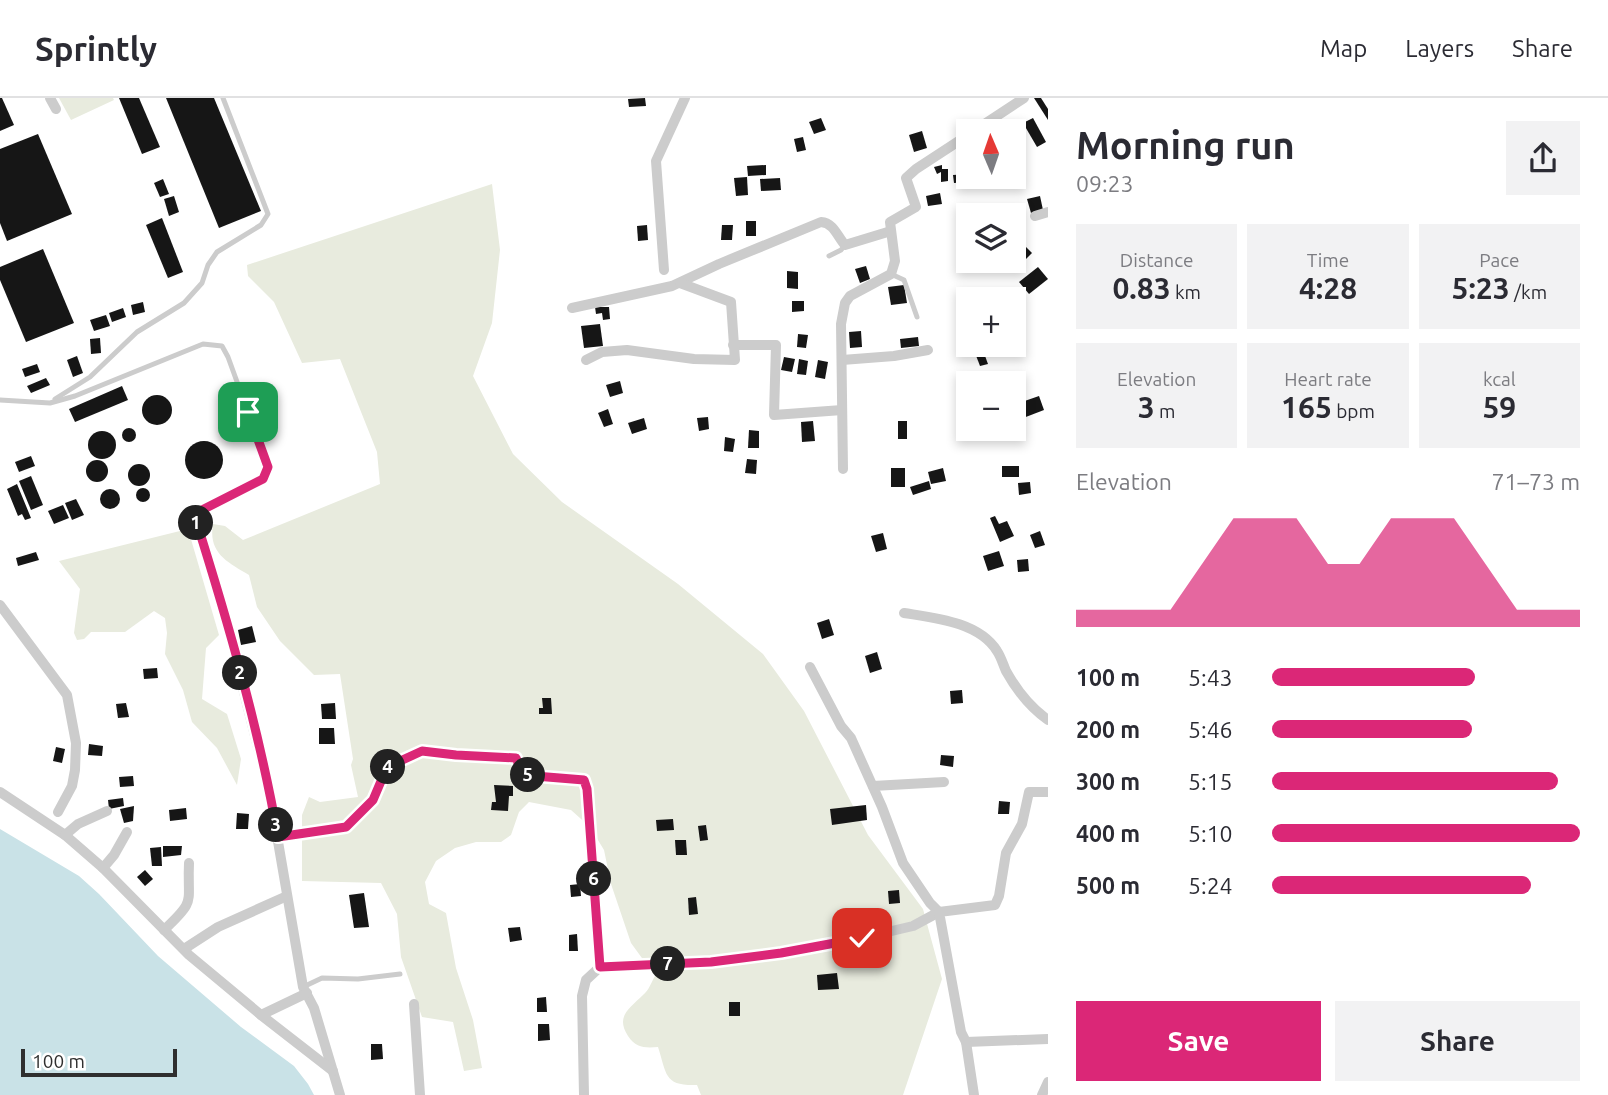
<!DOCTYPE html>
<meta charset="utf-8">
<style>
:root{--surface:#fff;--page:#f2f2f3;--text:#2b2b33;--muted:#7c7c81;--line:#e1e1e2;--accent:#db2777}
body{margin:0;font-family:Ubuntu,sans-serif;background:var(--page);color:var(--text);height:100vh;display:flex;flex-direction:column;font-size:26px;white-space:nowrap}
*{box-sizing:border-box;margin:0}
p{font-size:23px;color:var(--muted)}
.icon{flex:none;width:38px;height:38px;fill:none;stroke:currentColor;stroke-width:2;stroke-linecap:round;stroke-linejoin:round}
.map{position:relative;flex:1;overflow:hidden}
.side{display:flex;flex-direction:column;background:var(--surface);width:560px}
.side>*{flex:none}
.needle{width:46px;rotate:358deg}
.fabs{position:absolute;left:956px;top:21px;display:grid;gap:14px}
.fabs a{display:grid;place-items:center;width:70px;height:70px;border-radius:0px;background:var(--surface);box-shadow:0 4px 10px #0003;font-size:35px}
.scale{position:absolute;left:21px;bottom:18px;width:156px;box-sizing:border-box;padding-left:7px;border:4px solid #2f2f2f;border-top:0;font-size:19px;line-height:24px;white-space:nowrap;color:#2f2f2f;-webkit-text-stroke:5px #fff;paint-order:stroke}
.pin{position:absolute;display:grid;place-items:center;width:60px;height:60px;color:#fff;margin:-30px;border-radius:14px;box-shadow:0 4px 10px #0006}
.km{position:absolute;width:35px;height:35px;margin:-18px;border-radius:50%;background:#222;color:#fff;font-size:19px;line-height:35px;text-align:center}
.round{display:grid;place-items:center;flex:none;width:74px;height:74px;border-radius:0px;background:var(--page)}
.head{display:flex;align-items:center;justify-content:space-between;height:119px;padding:0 28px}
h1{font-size:38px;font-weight:600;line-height:52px}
.stats{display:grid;grid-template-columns:repeat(3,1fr);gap:10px;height:119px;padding:7px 28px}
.stats div{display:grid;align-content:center;border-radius:0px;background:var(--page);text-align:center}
.stats b{font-size:30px;font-weight:600}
.stats small{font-size:19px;font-weight:400}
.stats p{font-size:19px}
.chart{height:196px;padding:14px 28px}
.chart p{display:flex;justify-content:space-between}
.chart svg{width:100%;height:126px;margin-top:7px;fill:var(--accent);opacity:.7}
.primary-button{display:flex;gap:14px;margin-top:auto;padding:14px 28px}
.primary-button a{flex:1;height:80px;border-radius:0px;background:var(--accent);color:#fff;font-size:28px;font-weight:600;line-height:80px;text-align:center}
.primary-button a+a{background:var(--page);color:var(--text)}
ul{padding:0 28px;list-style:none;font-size:23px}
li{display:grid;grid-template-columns:112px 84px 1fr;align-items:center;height:52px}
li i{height:18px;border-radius:9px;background:var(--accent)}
header{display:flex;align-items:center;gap:42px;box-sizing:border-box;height:98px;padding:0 35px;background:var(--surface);border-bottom:2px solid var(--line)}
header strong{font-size:33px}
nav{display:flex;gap:38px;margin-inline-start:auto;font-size:24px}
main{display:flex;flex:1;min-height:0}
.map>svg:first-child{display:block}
</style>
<header>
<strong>Sprintly</strong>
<nav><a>Map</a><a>Layers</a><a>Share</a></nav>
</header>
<main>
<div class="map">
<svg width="1048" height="997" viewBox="0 0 1048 997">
<rect width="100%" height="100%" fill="#fff"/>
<g fill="#e8ebde">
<polygon points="59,0 113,0 114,2 71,22"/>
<path d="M 492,86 L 500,152 L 492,225 L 473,278 L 513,356 L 562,404 L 678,486 L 763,556 L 804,613 L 868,737 L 923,811 L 942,881 L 903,997 L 701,997 L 697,987 C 664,988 667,977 658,949 C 645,950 636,950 628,938 C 615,918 630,910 643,897 C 649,892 651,885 655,878 L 631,845 L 611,786 L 604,752 L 590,729 L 571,712 L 529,704 L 519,714 L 511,737 L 501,744 L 476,744 L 455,750 L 436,763 L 425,784 L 429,806 L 446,815 L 456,870 L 473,922 L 482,970 L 464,973 L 453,924 L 422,919 L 401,859 L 397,816 L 381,785 L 302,783 L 302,717 L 309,699 L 320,704 L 358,699 L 351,667 L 353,661 L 340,576 L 314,577 L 280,543 L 257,509 L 249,477 C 227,464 208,455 213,426 L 225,428 L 243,442 L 380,386 L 377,354 L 340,261 L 302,265 L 274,204 L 248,178 L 247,167 Z"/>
<polygon points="188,431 219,537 206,550 202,601 227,616 241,661 237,687 217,650 192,624 183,592 165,556 167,535 165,520 154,513 125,534 91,534 84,541 77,542 74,535 80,491 59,463"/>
</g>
<polygon fill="#c9e2e7" points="0,731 79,778 99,796 158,858 241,929 294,968 308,986 314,997 0,997"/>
<g fill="#161616">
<polygon points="0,0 2,0 14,27 0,33"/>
<polygon points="119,0 139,0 160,49 142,56"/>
<polygon points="166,0 214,0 261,113 219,130"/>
<polygon points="645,0 646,8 629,9 628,1"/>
<polygon points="1034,0 1041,0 1048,11 1048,22"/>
<polygon points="821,20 826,32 814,36 809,24"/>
<polygon points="1033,20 1046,44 1037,49 1023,25"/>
<polygon points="922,33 927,50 914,54 909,37"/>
<polygon points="38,36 72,116 7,143 0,125 0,51"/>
<polygon points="803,39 806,52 797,54 794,41"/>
<polygon points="766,67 766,77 748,78 747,68"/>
<polygon points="942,67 942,71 948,71 948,83 941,84 941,74 937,76 934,69"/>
<polygon points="968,76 970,84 954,85 953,77"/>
<polygon points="747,79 748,97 736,98 734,80"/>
<polygon points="780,80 781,92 761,93 760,81"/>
<polygon points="163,81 169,96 160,99 154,85"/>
<polygon points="940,95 942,106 928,108 926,98"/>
<polygon points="174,98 179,114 169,118 164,101"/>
<polygon points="1040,98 1043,112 1031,115 1027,101"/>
<polygon points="162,120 183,174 168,180 146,127"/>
<rect x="746" y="123" width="10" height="15"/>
<polygon points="647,127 648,142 638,143 637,128"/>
<polygon points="722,127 733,127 732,142 721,142"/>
<polygon points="1024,147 1032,155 1023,164 1015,156"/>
<polygon points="43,151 74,225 26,244 0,182 0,169"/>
<polygon points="866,168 870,181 860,185 855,171"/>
<polygon points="1038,169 1048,181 1029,196 1019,184"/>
<polygon points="787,173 798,174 798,191 787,190"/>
<polygon points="904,187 907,205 891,207 888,189"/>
<polygon points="792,203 804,203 804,213 792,214"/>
<polygon points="143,204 145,214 133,217 131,207"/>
<polygon points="595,209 609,209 610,221 603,222 602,215 596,216"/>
<polygon points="123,210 126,219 112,224 109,215"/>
<polygon points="106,217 110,228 94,233 90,222"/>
<polygon points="600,226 603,248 584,250 581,228"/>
<polygon points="861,233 862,249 850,250 849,234"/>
<polygon points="798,236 808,237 806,250 797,249"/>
<polygon points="918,239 919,248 901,250 900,241"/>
<polygon points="100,240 101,255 91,256 90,241"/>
<polygon points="972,247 981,247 988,266 980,268"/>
<polygon points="77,258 83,275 73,279 67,262"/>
<polygon points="784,259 795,261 792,274 781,272"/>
<polygon points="799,261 808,263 806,277 797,276"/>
<polygon points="818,262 828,264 825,281 815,279"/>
<polygon points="37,266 40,274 25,279 22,271"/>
<polygon points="990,273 994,285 980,285 977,278"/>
<polygon points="46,280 50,287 31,295 27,288"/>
<polygon points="620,283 623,295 610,299 606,287"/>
<polygon points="122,288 128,302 75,324 69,311"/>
<circle cx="157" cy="312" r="15"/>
<polygon points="1039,298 1044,312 1013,324 1013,307"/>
<polygon points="608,311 613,326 604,329 598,315"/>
<polygon points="708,319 709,331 699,333 697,320"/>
<polygon points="644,320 647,331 632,336 628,325"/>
<polygon points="813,323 815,343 802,344 801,324"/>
<rect x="898" y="323" width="9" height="18"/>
<circle cx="129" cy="337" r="7"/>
<polygon points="749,332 759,333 759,350 748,350"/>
<circle cx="102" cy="347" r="14"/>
<polygon points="725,339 735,341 733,354 724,353"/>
<circle cx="204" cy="362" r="19"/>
<polygon points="31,358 35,368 19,374 15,364"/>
<polygon points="747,361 757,362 756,376 745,375"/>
<circle cx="97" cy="373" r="11"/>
<circle cx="139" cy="377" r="11"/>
<rect x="1002" y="368" width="17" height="11"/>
<rect x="891" y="370" width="14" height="19"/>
<polygon points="943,370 946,383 931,386 928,374"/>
<polygon points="31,378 43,407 31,412 19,383"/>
<polygon points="929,383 931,391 913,397 910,389"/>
<polygon points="1030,384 1031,395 1019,397 1018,385"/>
<polygon points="17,386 31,420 25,422 22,416 18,418 7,391"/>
<circle cx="143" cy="397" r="7"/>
<circle cx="110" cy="401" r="10"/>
<polygon points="76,401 84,417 72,422 65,405"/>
<polygon points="63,407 69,420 54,426 48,413"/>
<polygon points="995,418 999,426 1007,423 1014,438 1000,444 990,420"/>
<polygon points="1040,433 1045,447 1035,450 1030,437"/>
<polygon points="883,435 887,451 876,454 871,438"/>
<polygon points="999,453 1004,468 988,473 983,458"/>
<polygon points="36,454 39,462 18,468 16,460"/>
<polygon points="1028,461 1029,473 1018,474 1017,462"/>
<polygon points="829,521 834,537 822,541 817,525"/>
<polygon points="252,528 256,544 241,547 238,532"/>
<polygon points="877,554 882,571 870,575 865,558"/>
<polygon points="157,570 158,580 144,581 143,571"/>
<polygon points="962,592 963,605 951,606 950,593"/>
<polygon points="542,600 551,600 552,616 539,616 539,610 543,610"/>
<polygon points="126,605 129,619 118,620 116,606"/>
<polygon points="335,605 336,621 322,621 321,606"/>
<polygon points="319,630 334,630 335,646 319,646"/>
<polygon points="89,646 103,648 102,658 88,657"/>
<polygon points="56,649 65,651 62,665 53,663"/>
<polygon points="941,657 954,658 953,669 940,667"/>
<polygon points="133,678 134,688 120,689 119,679"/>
<polygon points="494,687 513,688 513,698 509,698 508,713 491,712 492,704 496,704"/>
<polygon points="123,700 124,708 109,711 108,702"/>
<polygon points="999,703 1010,704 1009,716 998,716"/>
<polygon points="866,707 867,722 832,727 830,711"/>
<polygon points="134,708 133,723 124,725 120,711"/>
<polygon points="186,710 187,721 170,723 169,712"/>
<polygon points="237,715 249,716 248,731 236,731"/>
<polygon points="673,721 674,732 657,733 656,722"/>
<polygon points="706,727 708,742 700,743 698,728"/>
<polygon points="675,742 686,742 687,757 676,757"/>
<polygon points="163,748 182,748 181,757 163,759"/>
<polygon points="161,749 162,768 152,768 150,750"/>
<polygon points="145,772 153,781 145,788 137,779"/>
<polygon points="580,786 581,798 571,799 570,787"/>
<polygon points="899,792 900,805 889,806 888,793"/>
<polygon points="364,795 369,829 354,830 349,797"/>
<polygon points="696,799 698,816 689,817 688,800"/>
<polygon points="520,829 522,842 510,844 508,830"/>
<polygon points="577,836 578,853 569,853 569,837"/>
<polygon points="837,875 839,891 818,892 817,877"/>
<polygon points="546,899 547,914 537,914 537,900"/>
<rect x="729" y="904" width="11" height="14"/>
<polygon points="538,926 549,926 550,942 538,943"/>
<polygon points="371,946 382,946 383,961 371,962"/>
</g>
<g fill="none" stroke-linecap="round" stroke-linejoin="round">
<g stroke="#ccc" stroke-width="5">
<polyline points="829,158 841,152 845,147"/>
<polyline points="891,176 904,182 917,219"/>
<polyline points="55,301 90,279 137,234 184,205 202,185 208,167 217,154 261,127 268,116 223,0"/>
<polyline points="0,302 50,305 75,298 203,246 222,248 228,259 268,369 263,381 202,412 195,419"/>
<polyline points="303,889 322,880 358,881 400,876"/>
</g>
<g stroke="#ccc" stroke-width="10">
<polyline points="50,0 56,11"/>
<polyline points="974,33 1024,0"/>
<polyline points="1035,118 1048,114"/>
<polyline points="664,172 656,63 685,0"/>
<path d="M 572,210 L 672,188 L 719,166 L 821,124 C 834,125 837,138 845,147 L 891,133"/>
<polyline points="733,247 776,247 774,317 842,312"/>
<polyline points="586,262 602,254 627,252 694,261 735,262 731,204 680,185"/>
<polyline points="842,262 894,258 928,252"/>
<polyline points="843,371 841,226 845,205 850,198 891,176 895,163 890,124 916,109 906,80 916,71 968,37"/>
<polyline points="195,419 221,503 270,697 303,889 314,910 340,997"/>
<polyline points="0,507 67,597 76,645 75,672 72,688 58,714"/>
<path d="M 904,515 C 935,520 979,524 997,553 C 1001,559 1003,566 1006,573 C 1016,591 1031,610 1048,622"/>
<polyline points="873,688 944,684"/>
<polyline points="0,694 65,737 103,770 189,857 261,917 333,973"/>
<polyline points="65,737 78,726 107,713"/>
<polyline points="278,739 346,728 373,702 387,669 422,653 456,657 516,660 523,677 584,682 587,691 600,869 586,882 582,898 584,997"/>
<polyline points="103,770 114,757 127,734"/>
<path d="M 164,832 C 197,801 187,806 189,765"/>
<polyline points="184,851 218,829 287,798"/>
<polyline points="600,869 711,864 781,855 862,840 913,828 939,814 930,805 903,765 882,709 851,640 841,628 810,569"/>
<polyline points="414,906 420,997"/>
<polyline points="261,917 307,895"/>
<polyline points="966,944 1048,941"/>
<polyline points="974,997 966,944 961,934 939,814 995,807 999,798 1006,755 1022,726 1029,694 1048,694"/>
<polyline points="1042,997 1048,984"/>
</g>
</g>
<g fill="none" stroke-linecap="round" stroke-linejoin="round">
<defs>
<path id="route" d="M 248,314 L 268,369 L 263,381 L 202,412 L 195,419 C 228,524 259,631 278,739 L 346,729 L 373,702 L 387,669 L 422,653 L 456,657 L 516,660 L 523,677 L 584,682 L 587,691 L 600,869 L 711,864 L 781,855 L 862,840"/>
</defs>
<use href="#route" stroke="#fff" stroke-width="14"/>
<use href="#route" stroke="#db2777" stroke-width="9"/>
</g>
</svg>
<div class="fabs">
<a><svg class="needle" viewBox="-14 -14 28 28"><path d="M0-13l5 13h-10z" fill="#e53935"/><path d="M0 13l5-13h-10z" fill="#7c7c81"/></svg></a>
<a><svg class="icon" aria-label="layers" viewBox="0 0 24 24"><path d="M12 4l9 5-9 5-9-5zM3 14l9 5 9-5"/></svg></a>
<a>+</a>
<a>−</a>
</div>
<div class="scale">100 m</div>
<div class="pin" style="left:248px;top:314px;background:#1e9e55"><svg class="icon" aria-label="arrive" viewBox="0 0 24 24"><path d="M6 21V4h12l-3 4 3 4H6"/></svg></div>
<div class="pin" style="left:862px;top:840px;background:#d93025"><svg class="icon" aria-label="check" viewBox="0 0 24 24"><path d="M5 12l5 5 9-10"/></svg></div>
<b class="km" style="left:196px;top:425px">1</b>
<b class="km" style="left:240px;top:575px">2</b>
<b class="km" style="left:276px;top:727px">3</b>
<b class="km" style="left:388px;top:669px">4</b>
<b class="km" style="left:528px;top:677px">5</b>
<b class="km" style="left:594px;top:781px">6</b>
<b class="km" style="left:668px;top:866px">7</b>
</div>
<section class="side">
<div class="head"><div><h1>Morning run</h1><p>09:23</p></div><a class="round"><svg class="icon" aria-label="share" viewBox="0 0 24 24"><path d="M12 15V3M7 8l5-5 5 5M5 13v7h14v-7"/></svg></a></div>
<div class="stats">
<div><p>Distance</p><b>0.83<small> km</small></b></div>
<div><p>Time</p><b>4:28</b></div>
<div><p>Pace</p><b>5:23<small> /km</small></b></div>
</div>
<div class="stats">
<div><p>Elevation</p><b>3<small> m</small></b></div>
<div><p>Heart rate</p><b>165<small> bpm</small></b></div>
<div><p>kcal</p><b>59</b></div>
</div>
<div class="chart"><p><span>Elevation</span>71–73 m</p>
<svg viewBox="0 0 160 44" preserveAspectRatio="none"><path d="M0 44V38L10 38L20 38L30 38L40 22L50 6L60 6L70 6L80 22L90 22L100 6L110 6L120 6L130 22L140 38L150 38L160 38V44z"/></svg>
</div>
<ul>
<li><b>100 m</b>5:43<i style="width:66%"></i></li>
<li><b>200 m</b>5:46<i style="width:65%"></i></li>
<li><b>300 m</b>5:15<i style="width:93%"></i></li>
<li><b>400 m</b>5:10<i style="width:100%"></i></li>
<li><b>500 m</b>5:24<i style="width:84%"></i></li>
</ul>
<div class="primary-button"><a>Save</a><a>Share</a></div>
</section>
</main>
